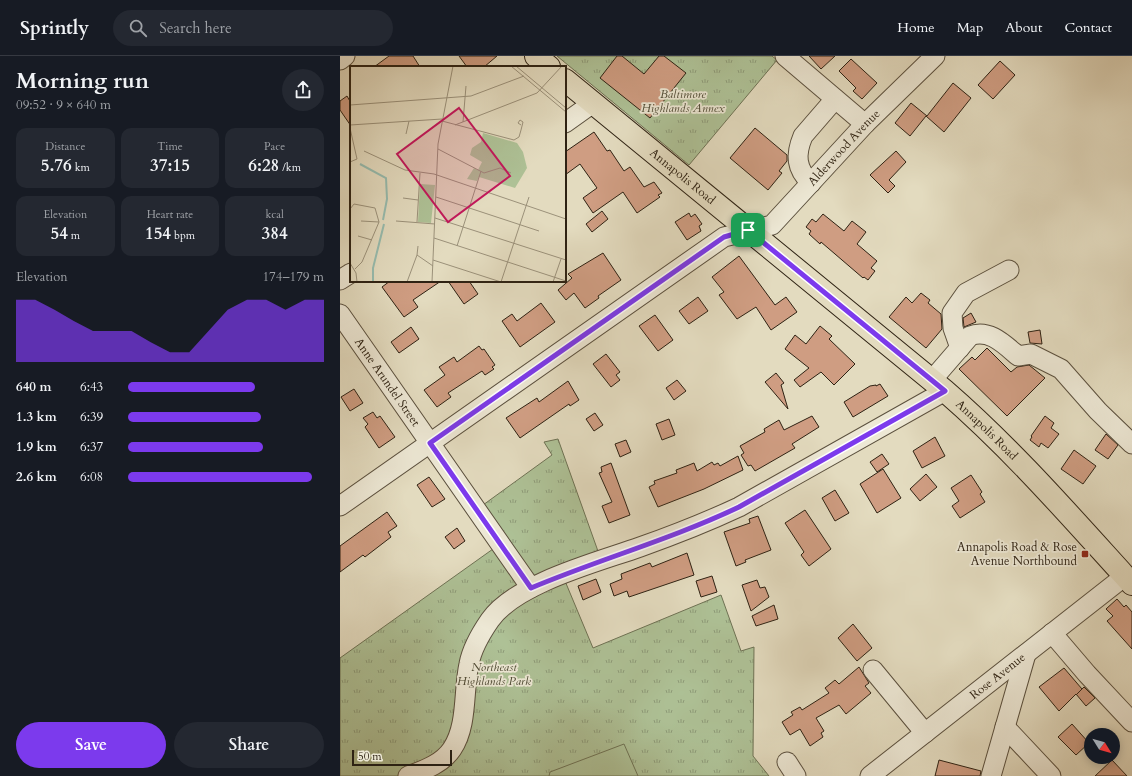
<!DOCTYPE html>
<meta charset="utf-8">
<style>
:root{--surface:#171b24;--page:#242831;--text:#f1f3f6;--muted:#9ea1a6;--line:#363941;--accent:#7c3aed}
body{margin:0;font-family:Cardo,serif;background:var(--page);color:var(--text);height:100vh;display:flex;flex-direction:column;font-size:15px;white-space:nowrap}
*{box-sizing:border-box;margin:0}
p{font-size:13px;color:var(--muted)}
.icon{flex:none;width:22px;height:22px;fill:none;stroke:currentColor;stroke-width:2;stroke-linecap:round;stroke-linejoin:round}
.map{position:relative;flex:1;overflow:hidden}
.panel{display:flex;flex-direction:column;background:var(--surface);width:340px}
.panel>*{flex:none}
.needle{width:26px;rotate:127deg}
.controls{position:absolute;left:744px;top:672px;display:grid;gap:8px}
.controls a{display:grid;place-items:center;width:36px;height:36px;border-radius:50%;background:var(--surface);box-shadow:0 2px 10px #0003;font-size:20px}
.scale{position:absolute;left:12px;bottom:10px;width:100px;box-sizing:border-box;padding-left:4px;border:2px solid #2e2213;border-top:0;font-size:11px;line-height:14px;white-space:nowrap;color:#2e2213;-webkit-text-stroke:3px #ede8d5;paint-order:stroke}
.pin{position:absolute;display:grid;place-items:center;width:34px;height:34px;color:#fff;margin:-17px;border-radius:8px;box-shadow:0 2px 6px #0006}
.round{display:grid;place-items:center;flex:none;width:42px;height:42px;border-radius:21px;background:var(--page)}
.overview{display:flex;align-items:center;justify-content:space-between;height:68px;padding:0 16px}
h1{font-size:22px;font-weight:800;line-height:30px}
.metrics{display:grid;grid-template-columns:repeat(3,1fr);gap:6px;height:68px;padding:4px 16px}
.metrics div{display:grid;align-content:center;border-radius:10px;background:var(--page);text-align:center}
.metrics b{font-size:17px;font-weight:800}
.metrics small{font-size:11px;font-weight:400}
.metrics p{font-size:11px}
.chart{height:112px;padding:8px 16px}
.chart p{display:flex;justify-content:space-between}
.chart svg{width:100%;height:72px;margin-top:4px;fill:var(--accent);opacity:.7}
.button{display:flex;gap:8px;margin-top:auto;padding:8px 16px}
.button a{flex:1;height:46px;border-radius:24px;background:var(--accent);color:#fff;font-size:16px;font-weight:800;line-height:46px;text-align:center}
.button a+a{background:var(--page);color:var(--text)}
ul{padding:0 16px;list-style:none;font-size:13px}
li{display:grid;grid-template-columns:64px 48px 1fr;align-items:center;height:30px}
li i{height:10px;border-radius:5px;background:var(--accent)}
header{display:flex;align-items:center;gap:24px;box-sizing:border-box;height:56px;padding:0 20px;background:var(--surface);border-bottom:1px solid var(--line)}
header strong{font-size:19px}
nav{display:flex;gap:22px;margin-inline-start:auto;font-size:14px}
.search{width:280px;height:36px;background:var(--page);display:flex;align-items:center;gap:10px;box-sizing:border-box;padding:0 14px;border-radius:22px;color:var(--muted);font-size:15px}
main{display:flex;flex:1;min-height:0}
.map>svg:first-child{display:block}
</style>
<header>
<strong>Sprintly</strong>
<div class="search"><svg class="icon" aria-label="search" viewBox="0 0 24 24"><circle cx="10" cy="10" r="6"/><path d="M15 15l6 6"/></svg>Search here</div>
<nav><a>Home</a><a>Map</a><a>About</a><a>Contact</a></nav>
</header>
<main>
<section class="panel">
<div class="overview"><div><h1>Morning run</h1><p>09:52 · 9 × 640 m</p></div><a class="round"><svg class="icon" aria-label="share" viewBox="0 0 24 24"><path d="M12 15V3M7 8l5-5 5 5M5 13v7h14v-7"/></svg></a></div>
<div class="metrics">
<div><p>Distance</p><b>5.76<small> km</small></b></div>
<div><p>Time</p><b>37:15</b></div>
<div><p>Pace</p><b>6:28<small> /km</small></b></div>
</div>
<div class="metrics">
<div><p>Elevation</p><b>54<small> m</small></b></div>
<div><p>Heart rate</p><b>154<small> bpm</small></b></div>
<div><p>kcal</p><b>384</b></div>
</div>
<div class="chart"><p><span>Elevation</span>174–179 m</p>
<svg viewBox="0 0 160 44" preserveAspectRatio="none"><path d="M0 44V6L10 6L20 12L30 19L40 25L50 25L60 25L70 32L80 38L90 38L100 25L110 12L120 6L130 6L140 12L150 6L160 6V44z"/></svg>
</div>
<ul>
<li><b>640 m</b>6:43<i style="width:65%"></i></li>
<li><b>1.3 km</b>6:39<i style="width:68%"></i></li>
<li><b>1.9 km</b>6:37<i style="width:69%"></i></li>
<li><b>2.6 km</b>6:08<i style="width:94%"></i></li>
</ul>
<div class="button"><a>Save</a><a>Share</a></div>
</section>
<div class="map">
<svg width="792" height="720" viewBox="0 0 792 720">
<defs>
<pattern id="grass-tufts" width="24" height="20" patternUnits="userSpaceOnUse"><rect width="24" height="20" fill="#aec196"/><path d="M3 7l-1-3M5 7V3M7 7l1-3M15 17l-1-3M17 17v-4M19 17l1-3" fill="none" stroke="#8e9c79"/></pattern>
</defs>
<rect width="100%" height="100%" fill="#e3dbbf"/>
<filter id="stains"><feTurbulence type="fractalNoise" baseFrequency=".005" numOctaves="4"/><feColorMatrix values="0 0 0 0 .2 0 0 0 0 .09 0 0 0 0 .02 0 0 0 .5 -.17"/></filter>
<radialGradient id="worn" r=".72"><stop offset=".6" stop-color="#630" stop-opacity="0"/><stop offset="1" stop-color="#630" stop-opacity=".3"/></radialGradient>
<g fill="url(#grass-tufts)" stroke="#6e7254">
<polygon points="217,0 432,0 437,4 349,109"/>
<polygon points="218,383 259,498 220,513 253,592 381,539 401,595 414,591 413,700 429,720 0,720 0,602 167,483 143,449 212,399 204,386"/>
</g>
<polygon fill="#aec196" stroke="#6e7254" points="284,688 298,720 209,720 210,716"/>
<g fill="#cf9d82" stroke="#2e2213">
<polygon points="49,0 73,0 80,11 34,11"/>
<polygon points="119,0 157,0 144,11 127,11"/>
<polygon points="277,0 282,0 304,18 319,0 324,0 346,17 310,62 260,22"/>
<polygon points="469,0 495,0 481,13"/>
<polygon points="511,3 537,27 522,43 513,35 516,32 499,15"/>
<polygon points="660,5 675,19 653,43 638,29"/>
<polygon points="613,27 631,42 604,76 586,60 570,80 555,67 571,47 587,60"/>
<polygon points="7,40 11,47 11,70 0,54 0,45"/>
<polygon points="415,72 447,99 447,105 439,115 442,117 428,134 390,102"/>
<polygon points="254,76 267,95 270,94 284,115 290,111 304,131 314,126 322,137 318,139 320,141 297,157 283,136 253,157 243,142 257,132 240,108 225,119 225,96"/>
<polygon points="556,95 566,106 549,124 555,130 548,137 530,119"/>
<polygon points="262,155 268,163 252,176 246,168"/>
<polygon points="349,157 351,161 355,158 362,168 359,170 361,175 347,184 335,166"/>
<polygon points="483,158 504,175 512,165 526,176 517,188 537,205 531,212 535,215 528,224 524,221 523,222 481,186 480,188 469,178 471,175 466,171 472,163 476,166"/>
<polygon points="263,197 281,224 258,240 259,242 245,252 234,237 226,244 218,234 232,222 228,218"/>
<polygon points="399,200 435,249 446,241 457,256 431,274 416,251 397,263 379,239 384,236 372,221"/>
<polygon points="50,225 101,225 73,244 78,251 64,261 42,231"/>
<polygon points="108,225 129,225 138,238 124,248"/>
<polygon points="581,237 590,244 588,247 601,258 602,273 586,292 549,261 566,241 572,247"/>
<polygon points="358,241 368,255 349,268 339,255"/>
<polygon points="201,247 215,266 180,291 162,265 172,258 177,265"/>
<polygon points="631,257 636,266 624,271 623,262"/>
<polygon points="315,259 333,284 318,295 299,270"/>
<polygon points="480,270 492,280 489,283 515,308 494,329 481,316 460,331 454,324 469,312 445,293 455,279 466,288"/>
<polygon points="71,271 79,283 59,297 51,286"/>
<polygon points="700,274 702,288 690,287 688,276"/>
<polygon points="139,290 142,294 144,293 155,309 152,311 154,313 145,319 142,315 108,337 111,341 97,351 84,334 105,319 99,311 114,301 117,306"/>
<polygon points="647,292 671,316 677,311 689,309 705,322 667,360 619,313 632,301 635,304"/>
<polygon points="266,298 280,316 276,319 280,324 271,331 253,308"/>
<polygon points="436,317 444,327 441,329 448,353 425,326"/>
<polygon points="337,324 346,335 334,344 326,332"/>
<polygon points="228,325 239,344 230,350 229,348 180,382 166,362 197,342 199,346"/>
<polygon points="540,328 548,340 513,361 504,346 530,330 536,329 536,330"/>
<polygon points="14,333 23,347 10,355 1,341"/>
<polygon points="33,356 37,362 40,360 55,381 39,392 25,371 28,368 23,362"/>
<polygon points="255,357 263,369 254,375 246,363"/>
<polygon points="472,360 479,371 452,388 455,392 415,415 411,409 408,410 401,399 404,397 400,390 425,376 424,373 439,364 444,374"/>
<polygon points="705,360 714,367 711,372 719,378 708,392 701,387 699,391 690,384 692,381 691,380"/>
<polygon points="329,363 335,379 322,384 316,368"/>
<polygon points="766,378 778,389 768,403 755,394"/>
<polygon points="595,381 605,400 582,412 573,395"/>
<polygon points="286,384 291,396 280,401 275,388"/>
<polygon points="734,394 756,410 743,428 721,413"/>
<polygon points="542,398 549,408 537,416 530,406"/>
<polygon points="398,400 403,414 364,433 318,451 309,431 315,428 314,425 337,417 336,414 354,407 357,415 372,406 374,409 378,407 380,410"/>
<polygon points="271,407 290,459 269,467 262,450 272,446 259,417 262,416 261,411"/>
<polygon points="543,413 561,442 537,457 520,428"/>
<polygon points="586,418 597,431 580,445 570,433"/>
<polygon points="631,419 642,436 640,438 645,446 620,462 612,450 619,445 611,432"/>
<polygon points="89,421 105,443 92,451 77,429"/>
<polygon points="495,434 509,457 495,465 482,442"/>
<polygon points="465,454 491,493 469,510 461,499 464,496 445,467"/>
<polygon points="47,456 57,470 48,476 51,481 25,501 23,499 0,516 0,490"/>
<polygon points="418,460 431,494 405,504 406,506 396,510 384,476 410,467 409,463"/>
<polygon points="117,472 125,485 114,493 105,481"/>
<polygon points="347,497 354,519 289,541 287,535 274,540 270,528 282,523 281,518 310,507 312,511"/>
<polygon points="372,520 377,536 361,541 356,525"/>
<polygon points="256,523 261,536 243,544 238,530"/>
<polygon points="417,524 420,532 425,531 429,541 411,555 402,529"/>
<polygon points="777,543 784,551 786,549 792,556 792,593 767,565 773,560 766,553"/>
<polygon points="434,549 438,563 416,570 412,560"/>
<polygon points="513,568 532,592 517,605 498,582"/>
<polygon points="519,611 529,627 525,630 531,637 506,658 499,649 476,662 484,675 481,677 483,681 470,690 460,673 450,679 442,666 453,659 451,656 460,651 462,654 489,637 485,632 495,624 499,628"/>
<polygon points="724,612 742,633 737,638 744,631 755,642 746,650 736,638 719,655 699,631"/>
<polygon points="732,668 749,687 736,699 718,681"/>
<polygon points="599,704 641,715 640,720 595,720"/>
<polygon points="772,704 787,720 755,720"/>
</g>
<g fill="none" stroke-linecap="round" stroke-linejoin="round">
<defs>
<g id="minor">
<polyline points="445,0 525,68"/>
<polyline points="0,4 5,0"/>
<polyline points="225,67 253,47"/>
<path d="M 471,127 C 456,113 455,99 463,80 L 495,43"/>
<polyline points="0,224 11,217"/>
<path id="s1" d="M 0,258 L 191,532"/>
<polyline points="620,292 613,272 612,257 626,237 669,214"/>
<path d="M 592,324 L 630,280 C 649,272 665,289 678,300 L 691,298 L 721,313 L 758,355 L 792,388"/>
<path id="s2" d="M 0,450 L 384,181 L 432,169 L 525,68 L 595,0"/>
<polyline points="712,577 747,618 792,666"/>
<polyline points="533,614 585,677"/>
<polyline points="665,671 711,720"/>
<polyline points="447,706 456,720"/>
<path d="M 68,720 C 84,714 102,708 112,693 C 128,669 123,635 129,608 C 132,592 141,577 150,564 C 176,527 258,506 300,491 C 334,479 367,466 399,451 L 605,335"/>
<path id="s3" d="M 530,720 L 785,520"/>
<polyline points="651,720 686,598"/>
</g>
<g id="major">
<polyline points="196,0 209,11"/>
<path id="s4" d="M 225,24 L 605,335 C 673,394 731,461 792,528"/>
</g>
</defs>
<use href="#minor" stroke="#5b503e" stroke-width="21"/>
<use href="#major" stroke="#2e2213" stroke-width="24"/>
<use href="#minor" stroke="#ede8d5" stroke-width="19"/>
<use href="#major" stroke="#e3dbbf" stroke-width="22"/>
</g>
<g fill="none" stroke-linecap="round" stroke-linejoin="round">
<defs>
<path id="route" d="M 408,174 L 605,335 L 399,451 C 332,483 260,503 191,532 L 90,387 L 384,181 Z"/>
</defs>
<use href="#route" stroke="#fff" stroke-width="8"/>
<use href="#route" stroke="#7c3aed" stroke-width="5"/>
</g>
<rect fill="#8f2418" stroke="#ede8d5" stroke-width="1.5" x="741" y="494" width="8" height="8" rx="2"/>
<g text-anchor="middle" stroke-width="3.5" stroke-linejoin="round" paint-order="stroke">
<g font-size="12" font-style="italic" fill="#4e4a34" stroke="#ede8d5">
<text x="343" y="42">Baltimore<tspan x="343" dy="14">Highlands Annex</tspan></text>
<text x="154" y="615">Northeast<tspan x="154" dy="14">Highlands Park</tspan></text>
</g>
<g font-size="12" fill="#2e2213" stroke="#ede8d5">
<text dy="4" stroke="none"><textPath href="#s2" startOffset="624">Alderwood Avenue</textPath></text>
<text dy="4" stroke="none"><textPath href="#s4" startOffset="152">Annapolis Road</textPath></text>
<text dy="4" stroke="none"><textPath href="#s1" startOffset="83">Anne Arundel Street</textPath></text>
<text dy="4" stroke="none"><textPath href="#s4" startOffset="548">Annapolis Road</textPath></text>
<text dy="4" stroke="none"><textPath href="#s3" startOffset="162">Rose Avenue</textPath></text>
</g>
<g font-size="12" fill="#2e2213" stroke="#ede8d5" text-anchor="end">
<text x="737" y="495">Annapolis Road &amp; Rose<tspan x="737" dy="14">Avenue Northbound</tspan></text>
</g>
</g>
<g transform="translate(10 10)">
<rect width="216" height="216" fill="#e3dbbf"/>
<path d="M 133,67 L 167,77 L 173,86 L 177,102 L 165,122 L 129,111 L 127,115 L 117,113 L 124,102 L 128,104 L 132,96 L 120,89 L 122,82 L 131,76 ZM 70,118 L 85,119 L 81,157 L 68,156 Z" fill="#aec196"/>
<path fill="none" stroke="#96bbae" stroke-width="2" d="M 10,98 L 36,112 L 37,133 L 33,154M 23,216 L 23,202 L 34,158"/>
<path fill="none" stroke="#9b917a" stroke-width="1" d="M 161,0 L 216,46M 166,0 L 216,42M 0,39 L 121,30 L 174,10M 92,55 L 164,74 L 169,71 L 171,64 L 173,56 L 170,54 L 168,57 L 171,59M 113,56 L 116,20M 0,59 L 92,53M 105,59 L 187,27 L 212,0M 0,62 L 7,93 L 0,96M 56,68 L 59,55M 88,83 L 134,107 L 150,102 L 161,107M 14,85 L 55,104 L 84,108 L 216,153M 86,131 L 189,165M 53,132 L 68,134M 0,143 L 4,138 L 25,142 L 29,156 L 12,196 L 5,203M 85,152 L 216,194M 11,155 L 29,156M 46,155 L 85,158M 67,156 L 70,107M 8,170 L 22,174M 84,172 L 216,215M 107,180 L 131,105M 67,189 L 83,200M 83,194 L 151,216M 0,197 L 6,207 L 7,216M 57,216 L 67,189 L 68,180M 82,216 L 88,78 L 103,0M 151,216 L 179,131M 203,216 L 211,193"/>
<path fill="#c2185b" fill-opacity="0.15" stroke="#c2185b" stroke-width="2" d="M 109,42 L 160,110 L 98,156 L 47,88 Z"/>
<rect width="216" height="216" fill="none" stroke="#2e2213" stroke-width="2"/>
</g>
<rect width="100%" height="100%" filter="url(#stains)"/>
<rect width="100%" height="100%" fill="url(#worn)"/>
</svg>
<div class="controls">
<a><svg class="needle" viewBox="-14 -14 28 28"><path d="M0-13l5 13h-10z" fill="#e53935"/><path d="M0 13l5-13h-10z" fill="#9ea1a6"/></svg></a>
</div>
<div class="scale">50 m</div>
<div class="pin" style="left:408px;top:174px;background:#1e9e55"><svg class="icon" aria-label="arrive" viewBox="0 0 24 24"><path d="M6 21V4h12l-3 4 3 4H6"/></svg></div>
</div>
</main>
